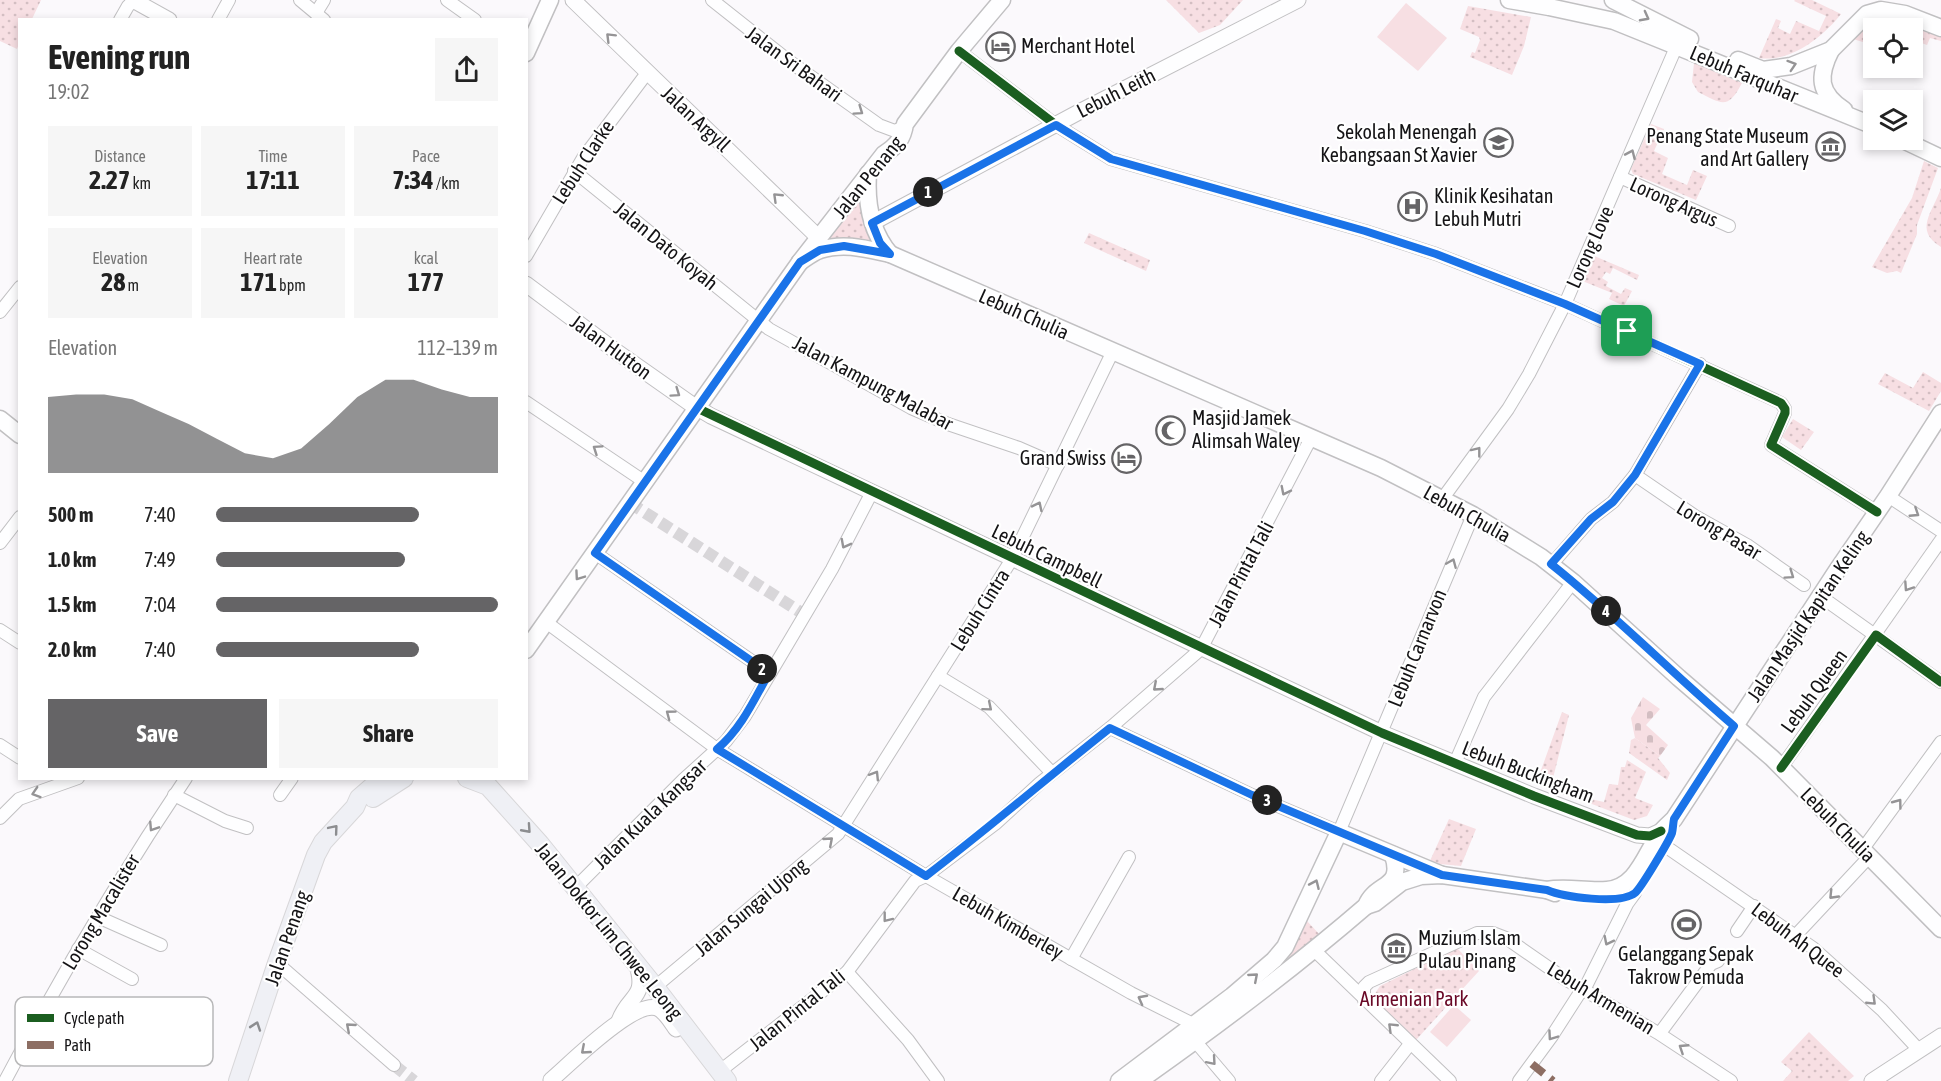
<!DOCTYPE html>
<meta charset="utf-8">
<style>
:root{--surface:#fff;--page:#f6f6f6;--text:#222;--muted:#767676;--accent:#656466}
body{margin:0;font-family:"Asap Condensed",sans-serif;background:var(--page);color:var(--text);height:100vh;display:flex;flex-direction:column;font-size:22px;white-space:nowrap}
*{box-sizing:border-box;margin:0}
p{font-size:20px;color:var(--muted)}
.icon{flex:none;width:33px;height:33px;fill:none;stroke:currentColor;stroke-width:2;stroke-linecap:round;stroke-linejoin:round}
.map{position:relative;flex:1;overflow:hidden}
.side{position:absolute;left:18px;top:18px;width:510px;height:762px;display:flex;flex-direction:column;background:var(--surface);border-radius:0px;box-shadow:0 3px 9px #0003}
.side>*{flex:none}
.tools{position:absolute;left:1863px;top:18px;display:grid;gap:12px}
.tools a{display:grid;place-items:center;width:60px;height:60px;border-radius:0px;background:var(--surface);box-shadow:0 3px 9px #0003;font-size:30px}
.pin{position:absolute;display:grid;place-items:center;width:51px;height:51px;color:#fff;margin:-26px;border-radius:12px;box-shadow:0 3px 9px #0006}
.km{position:absolute;width:30px;height:30px;margin:-15px;border-radius:50%;background:#222;color:#fff;font-size:16px;line-height:30px;text-align:center}
.round{display:grid;place-items:center;flex:none;width:63px;height:63px;border-radius:0px;background:var(--page)}
.summary{display:flex;align-items:center;justify-content:space-between;height:102px;padding:0 30px}
h1{font-size:33px;font-weight:700;line-height:45px}
.metrics{display:grid;grid-template-columns:repeat(3,1fr);gap:9px;height:102px;padding:6px 30px}
.metrics div{display:grid;align-content:center;border-radius:0px;background:var(--page);text-align:center}
.metrics b{font-size:26px;font-weight:700}
.metrics small{font-size:16px;font-weight:400}
.metrics p{font-size:16px}
.chart{height:168px;padding:12px 30px}
.chart p{display:flex;justify-content:space-between}
.chart svg{width:100%;height:108px;margin-top:6px;fill:var(--accent);opacity:.7}
.button{display:flex;gap:12px;margin-top:auto;padding:12px 30px}
.button a{flex:1;height:69px;border-radius:0px;background:var(--accent);color:#fff;font-size:24px;font-weight:700;line-height:69px;text-align:center}
.button a+a{background:var(--page);color:var(--text)}
ul{padding:0 30px;list-style:none;font-size:20px}
li{display:grid;grid-template-columns:96px 72px 1fr;align-items:center;height:45px}
li i{height:15px;border-radius:8px;background:var(--accent)}
.map>svg:first-child{display:block}
</style>
<div class="map">
<svg width="1941" height="1081" viewBox="0 0 1941 1081">
<defs>
<pattern id="green-dots" width="8" height="8" patternUnits="userSpaceOnUse" patternTransform="scale(1.5)"><rect width="8" height="8" fill="#f7dfe3"/><path d="M2 2h.1M6 6h.1" fill="none" stroke="#d3bec2" stroke-width="1.8" stroke-linecap="round"/></pattern>
<pattern id="cemetery-stones" width="16" height="16" patternUnits="userSpaceOnUse" patternTransform="scale(1.5)"><rect width="16" height="16" fill="#f7dfe3"/><path d="M2 7V4a2 2 0 0 1 4 0v3zM10 15v-3a2 2 0 0 1 4 0v3z" fill="#d3bec2"/></pattern>
</defs>
<rect width="100%" height="100%" fill="#fbf9fc"/>
<g fill="url(#green-dots)">
<polygon points="0,0 41,0 32,19 20,20 19,44 17,49 0,41"/>
<polygon points="1166,0 1243,0 1220,25 1199,33"/>
<path d="M 1795,0 L 1812,0 L 1841,14 C 1823,37 1790,63 1759,58 L 1776,19 L 1781,21 L 1778,28 L 1790,34 L 1796,21 L 1819,31 L 1826,16 L 1794,1 Z"/>
<polygon points="1468,6 1531,17 1524,46 1512,75 1470,57 1472,52 1475,53 1480,40 1479,37 1460,29"/>
<polygon points="1892,19 1907,22 1941,35 1941,41 1930,38 1927,45 1913,40 1912,28 1894,28 1888,26 1887,28 1871,30 1866,43 1853,39 1874,22"/>
<path d="M 1694,63 L 1742,83 C 1728,110 1722,104 1698,92 L 1692,82 Z"/>
<polygon points="1651,124 1664,129 1654,151 1668,158 1662,174 1687,185 1693,170 1707,176 1696,200 1633,174 1631,169"/>
<polygon points="1924,161 1938,168 1917,225 1917,234 1901,273 1897,271 1887,273 1872,267 1912,198"/>
<path d="M 1941,188 L 1941,247 C 1913,230 1933,212 1941,188 Z"/>
<polygon points="860,194 871,243 824,243"/>
<polygon points="1089,233 1150,260 1146,271 1084,243"/>
<polygon points="1592,255 1639,275 1637,280 1613,268 1610,274 1606,272 1602,278 1608,282 1606,286 1621,294 1625,288 1632,291 1624,306 1609,299 1612,293 1580,280"/>
<polygon points="1923,372 1941,383 1941,391 1929,411 1878,384 1885,373 1913,388"/>
<polygon points="1793,419 1814,432 1801,450 1782,437"/>
<polygon points="1562,712 1569,715 1553,778 1561,780 1559,790 1571,794 1570,797 1536,784"/>
<polygon points="1635,738 1660,756 1658,758 1670,773 1667,780 1629,753 1631,740"/>
<polygon points="1627,760 1646,772 1635,798 1653,805 1647,816 1634,820 1576,798 1577,796 1604,802 1609,784 1618,785 1621,767 1625,767"/>
<polygon points="1449,819 1476,829 1461,866 1429,863"/>
<polygon points="1307,921 1321,936 1256,991 1288,951"/>
<polygon points="1457,948 1479,971 1416,1040 1375,1000 1374,995 1380,986"/>
<polygon points="1809,1032 1854,1076 1848,1081 1783,1081 1792,1071 1781,1062"/>
</g>
<polygon fill="url(#cemetery-stones)" points="1643,697 1660,709 1646,725 1668,745 1660,756 1635,738 1631,718"/>
<g fill="#f7dfe3">
<polygon points="1406,3 1447,38 1418,71 1377,37"/>
<polygon points="1454,1005 1471,1020 1447,1047 1430,1032"/>
</g>
<g fill="none" stroke-linecap="round" stroke-linejoin="round">
<g stroke="#d8d6d9" stroke-width="12" stroke-dasharray="12 6" stroke-linecap="butt">
<polyline points="630,503 805,615"/>
<polyline points="394,1065 414,1081"/>
</g>
<defs>
<g id="minor">
<polyline points="300,0 324,20"/>
<polyline points="447,0 475,20"/>
<polyline points="712,0 789,61 879,125 895,131 905,126"/>
<polyline points="316,13 324,0"/>
<polyline points="120,20 128,6 135,0"/>
<polyline points="218,20 229,0"/>
<polyline points="959,51 1056,125 1111,159 1365,231 1436,254 1565,304 1781,403 1785,409 1785,413 1771,445 1877,512"/>
<polyline points="574,171 769,329 911,408 948,424 1019,448 1058,465"/>
<polyline points="1620,177 1729,226"/>
<polyline points="526,256 583,158 647,73"/>
<polyline points="0,312 20,287"/>
<polyline points="526,402 645,482"/>
<polyline points="1635,475 1695,516 1747,545 1804,585"/>
<polyline points="1888,496 1941,531"/>
<polyline points="1443,498 1508,409 1529,374 1565,304 1677,45"/>
<polyline points="0,543 20,517"/>
<polyline points="595,553 769,673"/>
<polyline points="1551,565 1591,519 1613,502 1635,475 1700,364"/>
<polyline points="1820,596 1941,682"/>
<polyline points="546,622 717,749 926,876 1131,993 1199,1027"/>
<polyline points="0,630 20,643"/>
<polyline points="938,676 989,707 1052,773"/>
<polyline points="1110,728 1252,795 1339,832 1473,515"/>
<polyline points="0,745 20,758"/>
<polyline points="1455,763 1484,697 1573,582"/>
<polyline points="1781,768 1941,540"/>
<polyline points="174,795 225,821 247,828"/>
<polyline points="280,795 292,778"/>
<polyline points="0,818 19,799 78,778"/>
<polyline points="1665,846 1813,948 1882,1010 1919,1050"/>
<polyline points="1862,850 1941,742"/>
<polyline points="575,888 683,780 726,741 745,716 832,569 872,492"/>
<polyline points="98,917 161,945"/>
<polyline points="1737,931 1754,906"/>
<polyline points="1796,935 1869,857"/>
<polyline points="78,949 132,979"/>
<polyline points="1314,950 1450,1081"/>
<polyline points="1071,959 1129,857"/>
<polyline points="277,963 394,1065"/>
<polyline points="847,972 908,1040 938,1081"/>
<polyline points="655,987 838,834 1012,559 1112,353"/>
<polyline points="1364,1000 1364,987 1369,982 1477,933 1493,933 1506,938 1565,979 1658,1033 1731,1081"/>
<polyline points="1660,1033 1711,964 1718,961"/>
<polyline points="1195,1041 1229,1081"/>
<polyline points="720,1071 847,972 915,881 926,876 995,824 1040,783 1110,728 1201,649 1311,438"/>
<path d="M 5,1081 C 60,977 120,876 186,778"/>
<polyline points="1381,1081 1410,1044"/>
<polyline points="1519,1081 1552,1036 1579,994 1584,990 1627,904 1635,893"/>
</g>
<g id="tertiary">
<polyline points="133,0 169,20"/>
<polyline points="573,0 819,238"/>
<polyline points="872,223 1079,112 1298,0"/>
<polyline points="526,284 617,352 691,404 711,416 1382,733 1534,796 1637,835 1650,836 1661,831"/>
<path d="M 619,1021 C 629,994 647,999 637,965"/>
<path d="M 551,1080 C 570,1064 633,1000 657,1008 C 665,1011 671,1022 676,1029"/>
<polyline points="1872,1081 1941,1036"/>
</g>
<g id="secondary">
<polyline points="1509,0 1549,7 1614,21 1874,126"/>
<polyline points="1613,0 1690,39"/>
<path d="M 1831,50 C 1818,76 1818,93 1844,110"/>
<polyline points="526,53 550,0"/>
<polyline points="1738,60 1763,70 1791,66 1831,50 1867,14 1881,10 1905,14 1941,28"/>
<polyline points="1903,140 1941,158"/>
<path d="M 868,174 C 866,203 871,232 890,254"/>
<path d="M 800,262 C 806,258 813,252 820,250 C 844,242 867,249 890,254 L 1381,468 L 1473,515 L 1541,557 L 1573,582 L 1679,678 L 1772,758 L 1941,929"/>
<polyline points="0,419 20,435"/>
<path d="M 526,650 L 800,262 L 884,154 C 897,146 903,138 905,124 L 959,51 L 1002,0"/>
<path d="M 1547,890 C 1567,886 1587,892 1607,890 C 1638,887 1645,853 1661,832 C 1665,827 1670,823 1674,819 L 1838,569 L 1888,496 L 1941,413"/>
<polyline points="1366,906 1375,903 1402,882 1421,876 1442,875 1547,890 1555,893"/>
<polyline points="1119,1081 1232,996 1274,960 1285,947 1339,832 1442,875"/>
<path d="M 1139,1081 C 1217,1026 1293,969 1366,906 C 1376,881 1404,890 1393,855"/>
</g>
<g id="primary">
<polyline points="467,778 488,786 540,844 655,987 727,1081"/>
<polyline points="373,798 404,778"/>
<polyline points="238,1081 277,963 316,855 323,842 355,807 359,798 382,778"/>
</g>
</defs>
<use href="#minor" stroke="#c1c0c2" stroke-width="14"/>
<use href="#tertiary" stroke="#c1c0c2" stroke-width="17"/>
<use href="#secondary" stroke="#c1c0c2" stroke-width="19"/>
<use href="#primary" stroke="#d8d7d9" stroke-width="20"/>
<use href="#minor" stroke="#fefeff" stroke-width="12"/>
<use href="#tertiary" stroke="#fefeff" stroke-width="15"/>
<use href="#secondary" stroke="#fefeff" stroke-width="16"/>
<use href="#primary" stroke="#eff0f5" stroke-width="18"/>
<polyline stroke="#8d6e63" stroke-width="8" stroke-dasharray="15 8" stroke-linecap="butt" points="1532,1064 1553,1081"/>
<defs>
<g id="cycleway">
<polyline points="959,51 1056,125 1111,159 1365,231 1436,254 1565,304 1781,403 1785,409 1785,413 1771,445 1877,512"/>
<polyline points="697,408 1382,733 1534,796 1637,835 1650,836 1661,831"/>
<polyline points="1781,768 1876,635 1941,682"/>
</g>
</defs>
<use href="#cycleway" stroke="#fff" stroke-width="13"/>
<use href="#cycleway" stroke="#1b5e20" stroke-width="9"/>
</g>
<defs><path id="oneway-chevron" d="M-2-3.5L2.5 0L-2 3.5" fill="none" stroke-width="1.6" stroke-linecap="round" stroke-linejoin="round" transform="scale(1.5)"/></defs>
<g stroke="#959496">
<use href="#oneway-chevron" transform="translate(1645 17) rotate(28)"/>
<use href="#oneway-chevron" transform="translate(610 37) rotate(-135)"/>
<use href="#oneway-chevron" transform="translate(1792 65) rotate(-18)"/>
<use href="#oneway-chevron" transform="translate(859 111) rotate(35)"/>
<use href="#oneway-chevron" transform="translate(1631 154) rotate(-66)"/>
<use href="#oneway-chevron" transform="translate(777 197) rotate(-136)"/>
<use href="#oneway-chevron" transform="translate(676 393) rotate(35)"/>
<use href="#oneway-chevron" transform="translate(597 449) rotate(-146)"/>
<use href="#oneway-chevron" transform="translate(1477 451) rotate(-52)"/>
<use href="#oneway-chevron" transform="translate(1285 491) rotate(117)"/>
<use href="#oneway-chevron" transform="translate(1038 506) rotate(-64)"/>
<use href="#oneway-chevron" transform="translate(1915 513) rotate(33)"/>
<use href="#oneway-chevron" transform="translate(845 544) rotate(118)"/>
<use href="#oneway-chevron" transform="translate(1452 563) rotate(-67)"/>
<use href="#oneway-chevron" transform="translate(1790 575) rotate(35)"/>
<use href="#oneway-chevron" transform="translate(579 576) rotate(125)"/>
<use href="#oneway-chevron" transform="translate(1908 587) rotate(124)"/>
<use href="#oneway-chevron" transform="translate(1157 687) rotate(139)"/>
<use href="#oneway-chevron" transform="translate(988 707) rotate(40)"/>
<use href="#oneway-chevron" transform="translate(670 714) rotate(-143)"/>
<use href="#oneway-chevron" transform="translate(875 775) rotate(-58)"/>
<use href="#oneway-chevron" transform="translate(36 793) rotate(162)"/>
<use href="#oneway-chevron" transform="translate(1898 803) rotate(-53)"/>
<use href="#oneway-chevron" transform="translate(153 827) rotate(123)"/>
<use href="#oneway-chevron" transform="translate(829 841) rotate(-41)"/>
<use href="#oneway-chevron" transform="translate(1315 884) rotate(-66)"/>
<use href="#oneway-chevron" transform="translate(1833 895) rotate(134)"/>
<use href="#oneway-chevron" transform="translate(887 918) rotate(128)"/>
<use href="#oneway-chevron" transform="translate(1608 941) rotate(117)"/>
<use href="#oneway-chevron" transform="translate(1254 977) rotate(-41)"/>
<use href="#oneway-chevron" transform="translate(1142 999) rotate(-152)"/>
<use href="#oneway-chevron" transform="translate(1872 1001) rotate(44)"/>
<use href="#oneway-chevron" transform="translate(350 1027) rotate(-139)"/>
<use href="#oneway-chevron" transform="translate(1392 1027) rotate(-136)"/>
<use href="#oneway-chevron" transform="translate(1552 1036) rotate(125)"/>
<use href="#oneway-chevron" transform="translate(1683 1048) rotate(-147)"/>
<use href="#oneway-chevron" transform="translate(585 1050) rotate(139)"/>
<use href="#oneway-chevron" transform="translate(1212 1061) rotate(49)"/>
</g>
<g stroke="#8c8d90">
<use href="#oneway-chevron" transform="translate(334 829) rotate(-50)"/>
<use href="#oneway-chevron" transform="translate(527 829) rotate(48)"/>
<use href="#oneway-chevron" transform="translate(256 1026) rotate(-71)"/>
</g>
<g fill="none" stroke-linecap="round" stroke-linejoin="round">
<defs>
<path id="route" d="M 1056,125 L 1111,159 L 1365,231 L 1436,254 L 1565,304 L 1700,364 L 1635,475 L 1613,502 L 1591,519 L 1551,564 C 1615,615 1672,673 1734,726 L 1674,819 C 1673,824 1673,829 1672,833 C 1669,841 1641,888 1635,893 C 1620,905 1563,897 1547,890 L 1442,875 L 1252,795 L 1110,728 C 1048,777 989,828 926,876 L 717,749 C 741,729 754,700 769,673 L 595,553 L 800,262 L 820,250 L 844,246 L 890,254 L 880,243 L 872,223 Z"/>
</defs>
<use href="#route" stroke="#fff" stroke-width="12"/>
<use href="#route" stroke="#1a73e8" stroke-width="8"/>
</g>
<defs>
<symbol id="hotel-ring" viewBox="-11 -11 22 22"><circle r="9.5" fill="#fff" stroke="#656466" stroke-width="1.5"/><path d="M-6-4.5h1.5V1H6V5H4.5V3h-9V5H-6ZM-4 0a1.8 1.8 0 1 1 3.6 0ZM.5 0V-2.5h3Q6-2.5 6 0Z" fill="#656466"/></symbol>
<symbol id="school-ring" viewBox="-11 -11 22 22"><circle r="9.5" fill="#fff" stroke="#656466" stroke-width="1.5"/><path d="M0-5L7-2L0 1L-7-2ZM-4 1L0 2.5L4 1V4Q0 6-4 4Z" fill="#656466"/></symbol>
<symbol id="museum-ring" viewBox="-11 -11 22 22"><circle r="9.5" fill="#fff" stroke="#656466" stroke-width="1.5"/><path d="M0-6L6-3V-2H-6V-3ZM-5-1h2V3h-2ZM-1-1h2V3h-2ZM3-1h2V3H3ZM-6 4H6V6H-6Z" fill="#656466"/></symbol>
<symbol id="hospital-ring" viewBox="-11 -11 22 22"><circle r="9.5" fill="#fff" stroke="#656466" stroke-width="1.5"/><path d="M-5-5h3v3.5h4V-5h3V5h-3V1.5h-4V5h-3Z" fill="#656466"/></symbol>
<symbol id="mosque-ring" viewBox="-11 -11 22 22"><circle r="9.5" fill="#fff" stroke="#656466" stroke-width="1.5"/><path d="M3.5-4.9A6 6 0 1 0 3.5 4.9A5 5 0 1 1 3.5-4.9Z" fill="#656466"/></symbol>
<symbol id="stadium-ring" viewBox="-11 -11 22 22"><circle r="9.5" fill="#fff" stroke="#656466" stroke-width="1.5"/><path d="M0-5a6.5 5 0 1 0 0 10a6.5 5 0 1 0 0-10ZM-3.5-1.8h7v3.6h-7Z" fill="#656466"/></symbol>
</defs>
<g fill-rule="evenodd">
<use href="#hotel-ring" x="984" y="30" width="33" height="33"/>
<use href="#school-ring" x="1482" y="126" width="33" height="33"/>
<use href="#museum-ring" x="1814" y="130" width="33" height="33"/>
<use href="#hospital-ring" x="1396" y="190" width="33" height="33"/>
<use href="#mosque-ring" x="1154" y="414" width="33" height="33"/>
<use href="#hotel-ring" x="1110" y="442" width="33" height="33"/>
<use href="#stadium-ring" x="1670" y="908" width="33" height="33"/>
<use href="#museum-ring" x="1380" y="932" width="33" height="33"/>
</g>
<g text-anchor="middle" stroke-width="4.5" stroke-linejoin="round" paint-order="stroke">
<g font-size="20" fill="#141315" stroke="#fff" text-anchor="start">
<text x="1021" y="53">Merchant Hotel</text>
<text x="1477" y="139" text-anchor="end">Sekolah Menengah<tspan x="1477" dy="23">Kebangsaan St Xavier</tspan></text>
<text x="1809" y="143" text-anchor="end">Penang State Museum<tspan x="1809" dy="23">and Art Gallery</tspan></text>
<text x="1434" y="203">Klinik Kesihatan<tspan x="1434" dy="23">Lebuh Mutri</tspan></text>
<text x="1192" y="425">Masjid Jamek<tspan x="1192" dy="23">Alimsah Waley</tspan></text>
<text x="1106" y="465" text-anchor="end">Grand Swiss</text>
<text x="1418" y="945">Muzium Islam<tspan x="1418" dy="23">Pulau Pinang</tspan></text>
<text x="1686" y="961" text-anchor="middle">Gelanggang Sepak<tspan x="1686" dy="23">Takrow Pemuda</tspan></text>
</g>
<g font-size="20" fill="#141315" stroke="#fff">
<text transform="translate(794 64) rotate(36)" y="7">Jalan Sri Bahari</text>
<text transform="translate(1744 74) rotate(23)" y="7">Lebuh Farquhar</text>
<text transform="translate(1116 93) rotate(-27)" y="7">Lebuh Leith</text>
<text transform="translate(696 119) rotate(43)" y="7">Jalan Argyll</text>
<text transform="translate(583 162) rotate(-57)" y="7">Lebuh Clarke</text>
<text transform="translate(868 177) rotate(-51)" y="7">Jalan Penang</text>
<text transform="translate(1674 202) rotate(24)" y="7">Lorong Argus</text>
<text transform="translate(666 246) rotate(39)" y="7">Jalan Dato Koyah</text>
<text transform="translate(1590 247) rotate(-66)" y="7">Lorong Love</text>
<text transform="translate(1024 314) rotate(24)" y="7">Lebuh Chulia</text>
<text transform="translate(611 347) rotate(36)" y="7">Jalan Hutton</text>
<text transform="translate(873 383) rotate(28)" y="7">Jalan Kampung Malabar</text>
<text transform="translate(1467 514) rotate(29)" y="7">Lebuh Chulia</text>
<text transform="translate(1719 530) rotate(31)" y="7">Lorong Pasar</text>
<text transform="translate(1047 556) rotate(26)" y="7">Lebuh Campbell</text>
<text transform="translate(1241 574) rotate(-62)" y="7">Jalan Pintal Tali</text>
<text transform="translate(980 610) rotate(-58)" y="7">Lebuh Cintra</text>
<text transform="translate(1808 616) rotate(-56)" y="7">Jalan Masjid Kapitan Keling</text>
<text transform="translate(1417 648) rotate(-68)" y="7">Lebuh Carnarvon</text>
<text transform="translate(1814 691) rotate(-54)" y="7">Lebuh Queen</text>
<text transform="translate(1528 772) rotate(21)" y="7">Lebuh Buckingham</text>
<text transform="translate(650 814) rotate(-44)" y="7">Jalan Kuala Kangsar</text>
<text transform="translate(1838 825) rotate(45)" y="7">Lebuh Chulia</text>
<text transform="translate(751 907) rotate(-40)" y="7">Jalan Sungai Ujong</text>
<text transform="translate(101 912) rotate(-59)" y="7">Lorong Macalister</text>
<text transform="translate(1008 923) rotate(30)" y="7">Lebuh Kimberley</text>
<text transform="translate(609 931) rotate(51)" y="7">Jalan Doktor Lim Chwee Leong</text>
<text transform="translate(287 938) rotate(-71)" y="7">Jalan Penang</text>
<text transform="translate(1798 940) rotate(37)" y="7">Lebuh Ah Quee</text>
<text transform="translate(1601 998) rotate(31)" y="7">Lebuh Armenian</text>
<text transform="translate(797 1010) rotate(-39)" y="7">Jalan Pintal Tali</text>
</g>
<g font-size="20" fill="#690826" stroke="#fff">
<text x="1414" y="1006">Armenian Park</text>
</g>
</g>
<rect x="15" y="997" width="198" height="69" rx="9" fill="#fff" stroke="#b8b8b9" stroke-width="1.5"/>
<rect x="27" y="1014" width="27" height="8" fill="#1b5e20"/>
<rect x="27" y="1041" width="27" height="8" fill="#8d6e63"/>
<g font-size="16" fill="#141315">
<text x="64" y="1024">Cycle path</text>
<text x="64" y="1051">Path</text>
</g>
</svg>
<div class="tools">
<a><svg class="icon" aria-label="locate" viewBox="0 0 24 24"><circle cx="12" cy="12" r="6"/><path d="M12 2v4M12 18v4M2 12h4M18 12h4"/></svg></a>
<a><svg class="icon" aria-label="layers" viewBox="0 0 24 24"><path d="M12 4l9 5-9 5-9-5zM3 14l9 5 9-5"/></svg></a>
</div>
<div class="pin" style="left:1627px;top:331px;background:#1e9e55"><svg class="icon" aria-label="arrive" viewBox="0 0 24 24"><path d="M6 21V4h12l-3 4 3 4H6"/></svg></div>
<b class="km" style="left:928px;top:192px">1</b>
<b class="km" style="left:762px;top:669px">2</b>
<b class="km" style="left:1267px;top:800px">3</b>
<b class="km" style="left:1606px;top:611px">4</b>
<section class="side">
<div class="summary"><div><h1>Evening run</h1><p>19:02</p></div><a class="round"><svg class="icon" aria-label="share" viewBox="0 0 24 24"><path d="M12 15V3M7 8l5-5 5 5M5 13v7h14v-7"/></svg></a></div>
<div class="metrics">
<div><p>Distance</p><b>2.27<small> km</small></b></div>
<div><p>Time</p><b>17:11</b></div>
<div><p>Pace</p><b>7:34<small> /km</small></b></div>
</div>
<div class="metrics">
<div><p>Elevation</p><b>28<small> m</small></b></div>
<div><p>Heart rate</p><b>171<small> bpm</small></b></div>
<div><p>kcal</p><b>177</b></div>
</div>
<div class="chart"><p><span>Elevation</span>112–139 m</p>
<svg viewBox="0 0 160 44" preserveAspectRatio="none"><path d="M0 44V13L10 12L20 12L30 14L40 19L50 24L60 30L70 36L80 38L90 34L100 24L110 13L120 6L130 6L140 10L150 13L160 13V44z"/></svg>
</div>
<ul>
<li><b>500 m</b>7:40<i style="width:72%"></i></li>
<li><b>1.0 km</b>7:49<i style="width:67%"></i></li>
<li><b>1.5 km</b>7:04<i style="width:100%"></i></li>
<li><b>2.0 km</b>7:40<i style="width:72%"></i></li>
</ul>
<div class="button"><a>Save</a><a>Share</a></div>
</section>
</div>
